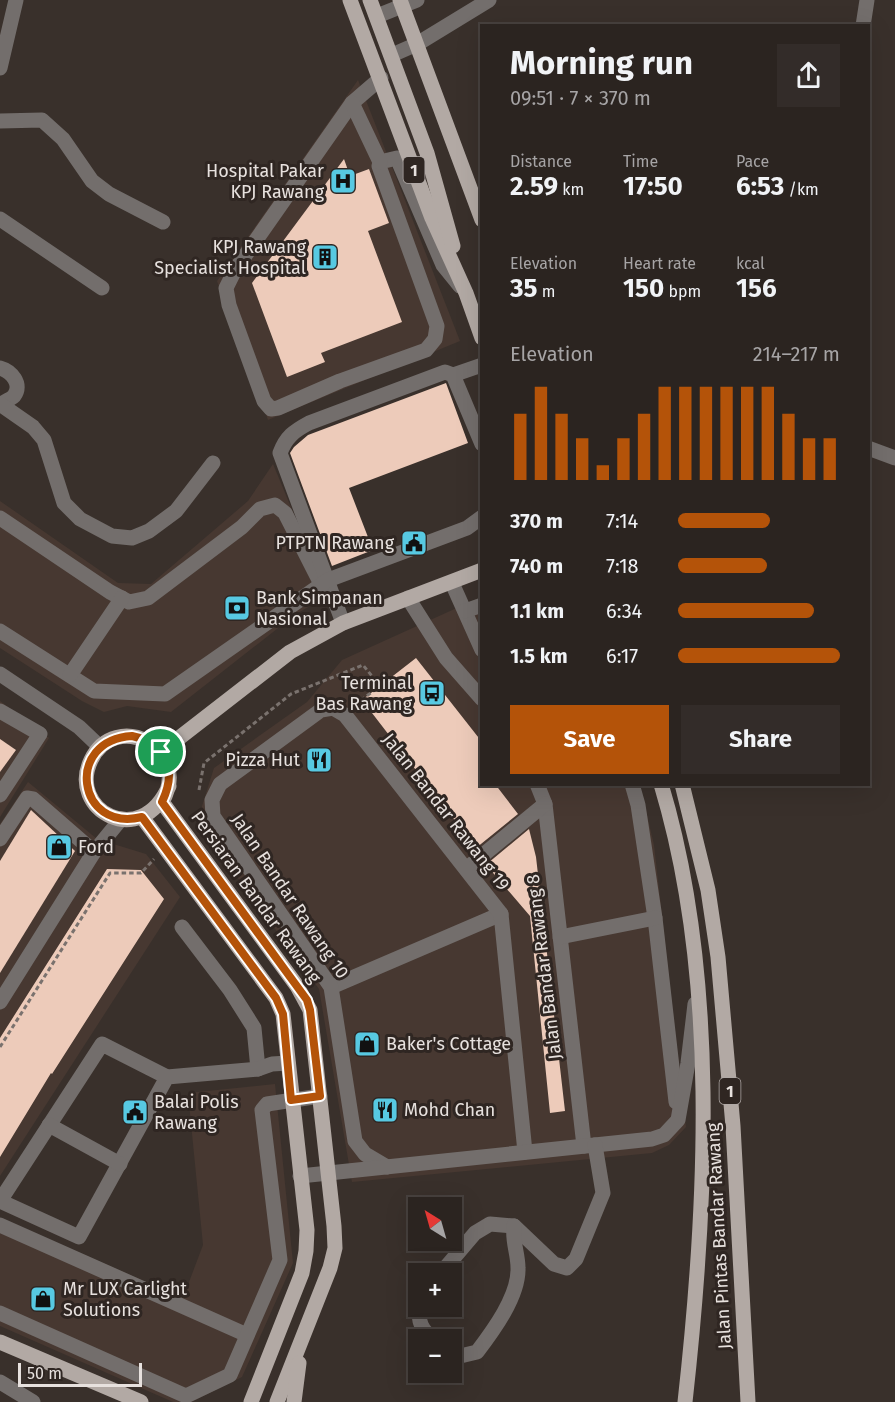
<!DOCTYPE html>
<meta charset="utf-8">
<style>
:root{--surface:#2b2420;--page:#332c29;--text:#f1f3f6;--muted:#a6a4a5;--line:#47413e;--accent:#b45309}
body{margin:0;font-family:"Fira Sans",sans-serif;background:var(--page);color:var(--text);height:100vh;display:flex;flex-direction:column;font-size:22px;white-space:nowrap}
*{box-sizing:border-box;margin:0}
p{font-size:20px;color:var(--muted)}
.icon{flex:none;width:33px;height:33px;fill:none;stroke:currentColor;stroke-width:2;stroke-linecap:round;stroke-linejoin:round}
.map{position:relative;flex:1;overflow:hidden}
.details{position:absolute;left:480px;top:24px;width:390px;height:762px;display:flex;flex-direction:column;background:var(--surface);border-radius:0px;box-shadow:0 6px 24px #0002,0 0 0 2px var(--line)}
.details>*{flex:none}
.needle{width:39px;rotate:323deg}
.buttons{position:absolute;left:408px;top:1197px;display:grid;gap:12px}
.buttons a{display:grid;place-items:center;width:54px;height:54px;border-radius:0px;background:var(--surface);box-shadow:0 6px 24px #0002,0 0 0 2px var(--line);font-size:30px}
.scale{position:absolute;left:18px;bottom:15px;width:124px;box-sizing:border-box;padding-left:6px;border:3px solid #e7e1de;border-top:0;font-size:16px;line-height:21px;white-space:nowrap;color:#e7e1de;-webkit-text-stroke:4px #2f2622;paint-order:stroke}
.pin{position:absolute;display:grid;place-items:center;width:51px;height:51px;color:#fff;margin:-26px;border:3px solid #fff;border-radius:50%;box-shadow:0 2px 6px #0007}
.round{display:grid;place-items:center;flex:none;width:63px;height:63px;border-radius:0px;background:var(--page)}
.head{display:flex;align-items:center;justify-content:space-between;height:102px;padding:0 30px}
h1{font-size:33px;font-weight:700;line-height:45px}
.figures{display:grid;grid-template-columns:repeat(3,1fr);gap:9px;height:102px;padding:6px 30px}
.figures div{display:grid;align-content:center}
.figures b{font-size:26px;font-weight:700}
.figures small{font-size:16px;font-weight:400}
.figures p{font-size:16px}
.chart{height:168px;padding:12px 30px}
.chart p{display:flex;justify-content:space-between}
.chart svg{width:100%;height:108px;margin-top:6px;stroke:var(--accent);stroke-width:6}
.button{display:flex;gap:12px;margin-top:auto;padding:12px 30px}
.button a{flex:1;height:69px;border-radius:0px;background:var(--accent);color:#fff;font-size:24px;font-weight:700;line-height:69px;text-align:center}
.button a+a{background:var(--page);color:var(--text)}
ul{padding:0 30px;list-style:none;font-size:20px}
li{display:grid;grid-template-columns:96px 72px 1fr;align-items:center;height:45px}
li i{height:15px;border-radius:8px;background:var(--accent)}
.map>svg:first-child{display:block}
</style>
<div class="map">
<svg width="895" height="1402" viewBox="0 0 895 1402">
<rect width="100%" height="100%" fill="#39302b"/>
<g fill="#473831">
<polygon points="358,80 460,341 268,420 217,281"/>
<polygon points="273,464 328,596 296,614 171,712 127,706 104,712 82,701 0,648 0,501 118,583 151,584 248,501"/>
<polygon points="481,597 482,784 640,785 654,845 686,1127 669,1145 652,1153 352,1182 319,989 197,822 214,768 307,702 342,660"/>
<polygon points="0,701 49,738 0,817"/>
<polygon points="28,782 97,839 146,854 180,897 0,1176 0,824"/>
<polygon points="275,1084 293,1263 242,1377 191,1402 173,1402 0,1326 0,1218 183,1298 203,1245 188,1093"/>
</g>
<g fill="#edcbba">
<polygon points="344,159 350,176 369,169 389,223 368,231 402,322 321,353 325,362 287,377 252,283"/>
<polygon points="446,383 468,443 349,488 373,550 332,566 290,453 294,447 308,435"/>
<polygon points="416,658 482,742 482,784 495,784 518,814 476,848 362,700"/>
<polygon points="0,739 16,750 0,772"/>
<polygon points="31,810 75,851 0,973 0,861"/>
<polygon points="529,829 536,857 565,1111 550,1113 530,916 488,867 490,865 488,863"/>
<polygon points="107,869 141,870 164,899 52,1074 51,1073 0,1157 0,1038"/>
</g>
<g fill="none" stroke-linecap="round" stroke-linejoin="round">
<g stroke="#7a726e" stroke-width="3" stroke-dasharray="4.5 3" stroke-linecap="butt">
<polyline points="199,790 204,763 291,694 363,665 380,686 356,704"/>
<polyline points="0,1047 110,873 141,873 154,859"/>
</g>
<g stroke="#736e6c" stroke-width="15">
<polyline points="377,16 417,0"/>
<polyline points="863,26 867,0"/>
<polyline points="392,55 417,44 489,0"/>
<polyline points="0,68 16,0"/>
<polyline points="381,78 352,103 235,270 226,288 229,305 264,401 271,409 278,408 340,381 426,350 435,339 437,326 379,166 380,162 397,158 443,265 460,286"/>
<polyline points="352,103 380,162"/>
<polyline points="0,121 42,120 63,139 92,181 109,194 163,222"/>
<polyline points="0,219 102,288"/>
<path d="M 0,368 C 11,371 23,384 14,396 C 11,399 4,402 1,404"/>
<polyline points="453,375 482,365"/>
<polyline points="0,404 33,427 44,440 64,503 80,519 112,536 132,538 149,531 176,511 213,463"/>
<polyline points="868,448 895,458"/>
<polyline points="0,518 110,592 129,602 148,598 242,527 260,509 275,505 285,513 319,580"/>
<polyline points="452,583 482,650"/>
<polyline points="408,598 446,658 482,699"/>
<polyline points="465,611 482,605"/>
<path d="M 343,623 L 280,453 C 286,437 294,431 309,423 L 445,372 L 453,375 L 482,444"/>
<polyline points="0,631 94,691 165,694 328,580 467,528 482,517"/>
<polyline points="0,674 79,727 100,747"/>
<polyline points="70,675 122,598"/>
<polyline points="0,711 40,734 0,795"/>
<polyline points="537,784 545,804 584,1146"/>
<polyline points="632,784 638,805 655,918 676,1102"/>
<polyline points="0,839 27,798 33,799 94,852"/>
<polyline points="466,869 545,804"/>
<polyline points="182,927 230,990 254,1028 258,1069"/>
<polyline points="560,937 655,918"/>
<polyline points="331,987 501,914"/>
<polyline points="0,1002 94,852 121,819"/>
<polyline points="167,1077 102,1044 0,1201 79,1237 167,1077 258,1069 272,1064 288,1063"/>
<polyline points="49,1125 120,1164"/>
<polyline points="387,1167 365,1154 355,1141 331,987 213,816 212,800 220,784 321,710 333,708 345,715 501,914 525,1152"/>
<polyline points="300,1176 652,1139 664,1135 678,1120 688,1063 695,1004"/>
<polyline points="0,1225 247,1335"/>
<polyline points="440,1274 475,1233 490,1224 514,1226 554,1264 567,1268 576,1259 603,1193 595,1145"/>
<path d="M 420,1306 C 417,1322 422,1330 434,1340"/>
<polyline points="0,1313 186,1396 230,1375 280,1260 262,1110 267,1104 320,1096"/>
<path d="M 452,1353 L 456,1357 L 477,1352 C 493,1331 519,1296 518,1268 C 518,1253 512,1242 514,1226"/>
<polyline points="0,1382 33,1402"/>
</g>
<g stroke="#b2a9a4" stroke-width="15">
<polyline points="350,0 432,218 466,293 482,338"/>
<polyline points="370,0 427,153 453,246"/>
<polyline points="400,0 482,220"/>
<polyline points="161,752 290,652 343,623 482,570"/>
<path d="M 661,784 C 719,976 707,1205 685,1402"/>
<polyline points="682,784 708,890 718,957 733,1126 748,1402"/>
<path d="M 169,786 C 141,851 67,810 91,760 C 115,709 193,748 162,802 L 297,986 L 310,1010 L 334,1226 L 335,1248 L 330,1268 L 277,1402"/>
<polyline points="142,817 276,998 283,1014 307,1230 306,1251 302,1273 251,1402"/>
<polyline points="0,1342 141,1402"/>
<polyline points="294,1402 299,1363"/>
</g>
</g>
<g fill="none" stroke-linecap="round" stroke-linejoin="round">
<defs>
<path id="route" d="M 132,736 C 168,744 177,770 162,802 L 307,1000 L 310,1010 L 320,1096 L 291,1100 L 283,1014 L 276,998 L 142,817 C 77,833 64,740 132,736 Z"/>
</defs>
<use href="#route" stroke="#fff" stroke-width="12"/>
<use href="#route" stroke="#b45309" stroke-width="8"/>
</g>
<defs>
<symbol id="hospital-square" viewBox="-11 -11 22 22"><rect x="-9" y="-9" width="18" height="18" rx="4" fill="#57c9e2" stroke="#2f2622"/><path d="M-5-5h3v3.5h4V-5h3V5h-3V1.5h-4V5h-3Z" fill="#111"/></symbol>
<symbol id="building-square" viewBox="-11 -11 22 22"><rect x="-9" y="-9" width="18" height="18" rx="4" fill="#57c9e2" stroke="#2f2622"/><path d="M-4-6H4V6H1V3H-1V6H-4ZM-2.5-4.3h1.7v1.8h-1.7ZM.8-4.3h1.7v1.8H.8ZM-2.5-1h1.7V.8h-1.7ZM.8-1h1.7V.8H.8Z" fill="#111"/></symbol>
<symbol id="civic-square" viewBox="-11 -11 22 22"><rect x="-9" y="-9" width="18" height="18" rx="4" fill="#57c9e2" stroke="#2f2622"/><path d="M-.6-6.5H3V-4.5H.6V-3L4-1V1h2V6H-6V1h2V-1L-.6-3ZM-1.2 2.5V6h2.4V2.5Z" fill="#111"/></symbol>
<symbol id="bank-square" viewBox="-11 -11 22 22"><rect x="-9" y="-9" width="18" height="18" rx="4" fill="#57c9e2" stroke="#2f2622"/><path d="M-6-4H6V4H-6ZM0-2.3a2.3 2.3 0 1 0 0 4.6a2.3 2.3 0 1 0 0-4.6Z" fill="#111"/></symbol>
<symbol id="bus-square" viewBox="-11 -11 22 22"><rect x="-9" y="-9" width="18" height="18" rx="4" fill="#57c9e2" stroke="#2f2622"/><path d="M-5-6H5V4H4V6H2V4H-2V6H-4V4H-5ZM-3.5-4V0h7V-4ZM-3.5 1.2v1.5H-2V1.2ZM2 1.2v1.5H3.5V1.2Z" fill="#111"/></symbol>
<symbol id="restaurant-square" viewBox="-11 -11 22 22"><rect x="-9" y="-9" width="18" height="18" rx="4" fill="#57c9e2" stroke="#2f2622"/><path d="M-5-6h1v4h1v-4h1v4h1v-4h1v5L-1.5 .5V6h-2V.5L-5-1ZM5-6V6H3V1.5H1.5Q1.5-4 5-6Z" fill="#111"/></symbol>
<symbol id="shop-square" viewBox="-11 -11 22 22"><rect x="-9" y="-9" width="18" height="18" rx="4" fill="#57c9e2" stroke="#2f2622"/><path d="M-5-2.5h2.3a2.7 3.5 0 0 1 5.4 0H5L5.5 6h-11ZM-1.5-2.5h3a1.5 2.3 0 0 0-3 0Z" fill="#111"/></symbol>
</defs>
<g fill-rule="evenodd">
<use href="#hospital-square" x="328" y="166" width="30" height="30"/>
<use href="#building-square" x="310" y="242" width="30" height="30"/>
<use href="#civic-square" x="399" y="528" width="30" height="30"/>
<use href="#bank-square" x="222" y="593" width="30" height="30"/>
<use href="#bus-square" x="417" y="678" width="30" height="30"/>
<use href="#restaurant-square" x="304" y="745" width="30" height="30"/>
<use href="#shop-square" x="44" y="832" width="30" height="30"/>
<use href="#shop-square" x="352" y="1029" width="30" height="30"/>
<use href="#restaurant-square" x="370" y="1095" width="30" height="30"/>
<use href="#civic-square" x="120" y="1097" width="30" height="30"/>
<use href="#shop-square" x="28" y="1284" width="30" height="30"/>
</g>
<g text-anchor="middle" stroke-width="6" stroke-linejoin="round" paint-order="stroke">
<g fill="#2f2622" stroke="#b0a9a6" stroke-width="1.5">
<rect x="403.5" y="157" width="21" height="26" rx="4.5"/>
<rect x="719.5" y="1078" width="21" height="26" rx="4.5"/>
</g>
<g font-size="16" font-weight="bold" fill="#e7e1de">
<text x="414" y="176">1</text>
<text x="730" y="1097">1</text>
</g>
<g font-size="18" fill="#e7e1de" stroke="#2f2622" text-anchor="start">
<text x="324" y="177" text-anchor="end">Hospital Pakar<tspan x="324" dy="21">KPJ Rawang</tspan></text>
<text x="306" y="253" text-anchor="end">KPJ Rawang<tspan x="306" dy="21">Specialist Hospital</tspan></text>
<text x="394" y="549" text-anchor="end">PTPTN Rawang</text>
<text x="256" y="604">Bank Simpanan<tspan x="256" dy="21">Nasional</tspan></text>
<text x="412" y="689" text-anchor="end">Terminal<tspan x="412" dy="21">Bas Rawang</tspan></text>
<text x="300" y="766" text-anchor="end">Pizza Hut</text>
<text x="78" y="853">Ford</text>
<text x="386" y="1050">Baker's Cottage</text>
<text x="154" y="1108">Balai Polis<tspan x="154" dy="21">Rawang</tspan></text>
<text x="404" y="1116">Mohd Chan</text>
<text x="63" y="1295">Mr LUX Carlight<tspan x="63" dy="21">Solutions</tspan></text>
</g>
<g font-size="18" fill="#e7e1de" stroke="#2f2622">
<text transform="translate(446 812) rotate(52)" y="6">Jalan Bandar Rawang 19</text>
<text transform="translate(290 896) rotate(56)" y="6">Jalan Bandar Rawang 10</text>
<text transform="translate(256 897) rotate(54)" y="6">Persiaran Bandar Rawang</text>
<text transform="translate(544 967) rotate(-97)" y="6">Jalan Bandar Rawang 8</text>
<text transform="translate(719 1236) rotate(-93)" y="6">Jalan Pintas Bandar Rawang</text>
</g>
</g>
</svg>
<div class="buttons">
<a><svg class="needle" viewBox="-14 -14 28 28"><path d="M0-13l5 13h-10z" fill="#e53935"/><path d="M0 13l5-13h-10z" fill="#a6a4a5"/></svg></a>
<a>+</a>
<a>−</a>
</div>
<div class="scale">50 m</div>
<div class="pin" style="left:161px;top:752px;background:#1e9e55"><svg class="icon" aria-label="arrive" viewBox="0 0 24 24"><path d="M6 21V4h12l-3 4 3 4H6"/></svg></div>
<section class="details">
<div class="head"><div><h1>Morning run</h1><p>09:51 · 7 × 370 m</p></div><a class="round"><svg class="icon" aria-label="share" viewBox="0 0 24 24"><path d="M12 15V3M7 8l5-5 5 5M5 13v7h14v-7"/></svg></a></div>
<div class="figures">
<div><p>Distance</p><b>2.59<small> km</small></b></div>
<div><p>Time</p><b>17:50</b></div>
<div><p>Pace</p><b>6:53<small> /km</small></b></div>
</div>
<div class="figures">
<div><p>Elevation</p><b>35<small> m</small></b></div>
<div><p>Heart rate</p><b>150<small> bpm</small></b></div>
<div><p>kcal</p><b>156</b></div>
</div>
<div class="chart"><p><span>Elevation</span>214–217 m</p>
<svg viewBox="0 0 160 44" preserveAspectRatio="none"><path d="M5 44V17M15 44V6M25 44V17M35 44V27M45 44V38M55 44V27M65 44V17M75 44V6M85 44V6M95 44V6M105 44V6M115 44V6M125 44V6M135 44V17M145 44V27M155 44V27"/></svg>
</div>
<ul>
<li><b>370 m</b>7:14<i style="width:57%"></i></li>
<li><b>740 m</b>7:18<i style="width:55%"></i></li>
<li><b>1.1 km</b>6:34<i style="width:84%"></i></li>
<li><b>1.5 km</b>6:17<i style="width:100%"></i></li>
</ul>
<div class="button"><a>Save</a><a>Share</a></div>
</section>
</div>
